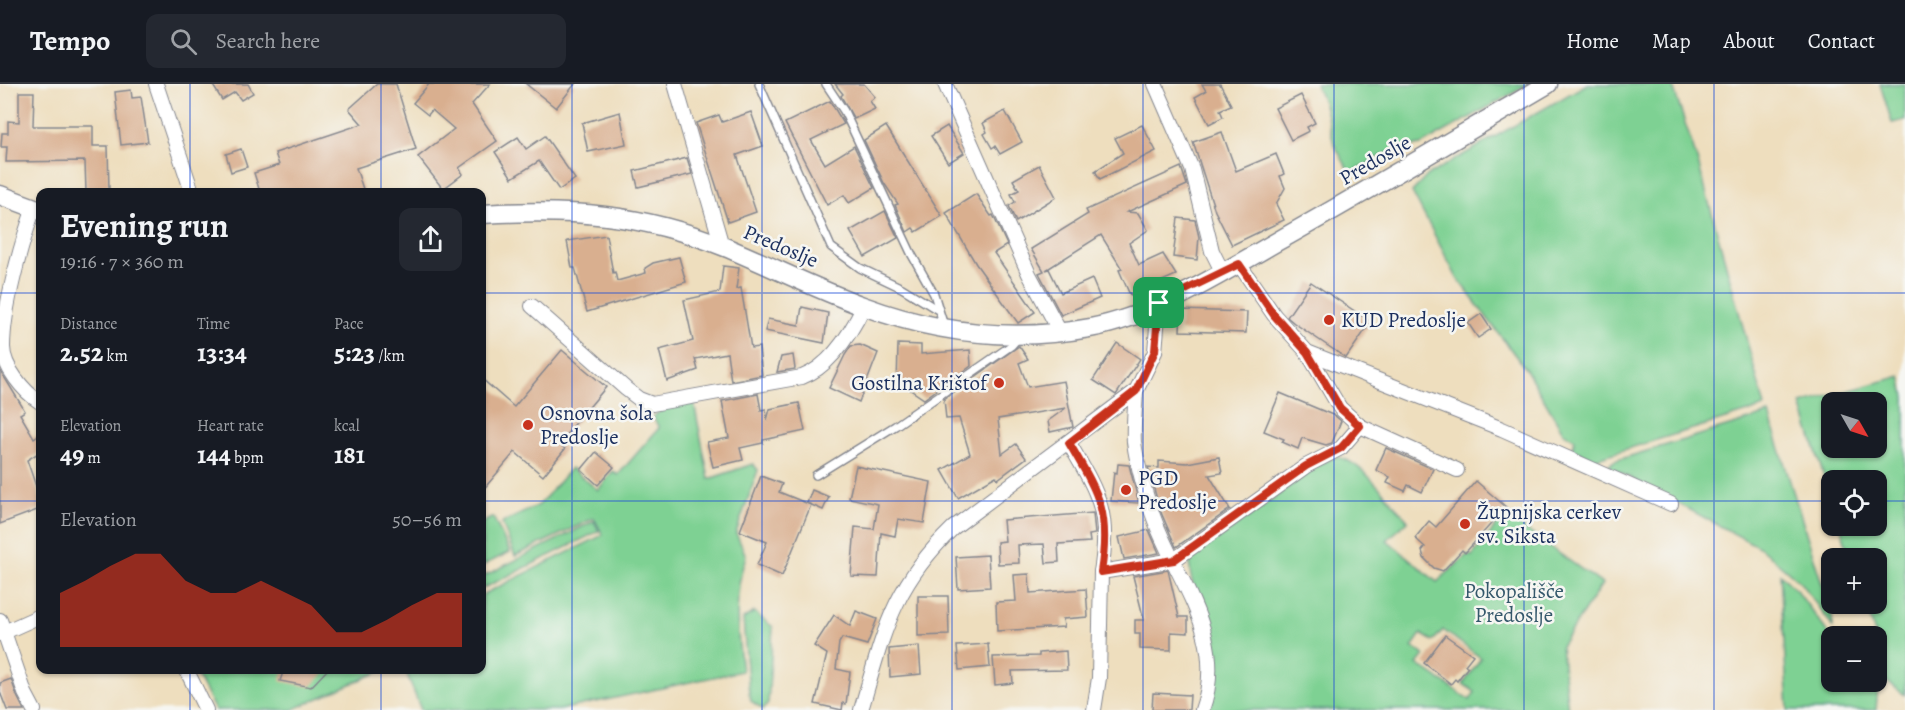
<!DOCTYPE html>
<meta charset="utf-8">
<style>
:root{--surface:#171b24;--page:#242831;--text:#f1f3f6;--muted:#9ea1a6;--line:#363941;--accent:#c8321e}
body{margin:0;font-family:Alegreya,serif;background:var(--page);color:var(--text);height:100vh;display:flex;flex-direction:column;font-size:22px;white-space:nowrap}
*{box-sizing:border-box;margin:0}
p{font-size:20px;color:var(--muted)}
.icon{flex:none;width:33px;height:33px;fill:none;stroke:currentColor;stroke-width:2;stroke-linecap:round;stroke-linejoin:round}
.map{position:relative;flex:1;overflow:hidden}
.sheet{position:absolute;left:36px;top:104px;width:450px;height:486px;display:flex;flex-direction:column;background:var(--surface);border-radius:12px;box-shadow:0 2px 4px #0004}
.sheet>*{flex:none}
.needle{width:39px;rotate:129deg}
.tools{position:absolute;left:1821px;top:308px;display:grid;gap:12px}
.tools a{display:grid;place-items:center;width:66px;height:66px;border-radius:12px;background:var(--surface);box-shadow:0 2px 4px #0004;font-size:30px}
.pin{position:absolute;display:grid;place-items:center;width:51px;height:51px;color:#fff;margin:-26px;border-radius:12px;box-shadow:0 3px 9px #0006}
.round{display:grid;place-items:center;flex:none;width:63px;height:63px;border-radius:12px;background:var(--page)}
.head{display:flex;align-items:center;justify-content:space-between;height:102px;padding:0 24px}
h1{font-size:33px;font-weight:600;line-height:45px}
.metrics{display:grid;grid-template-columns:repeat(3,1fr);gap:9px;height:102px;padding:6px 24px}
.metrics div{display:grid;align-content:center}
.metrics b{font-size:26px;font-weight:600}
.metrics small{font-size:16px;font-weight:400}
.metrics p{font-size:16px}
.chart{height:168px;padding:12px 24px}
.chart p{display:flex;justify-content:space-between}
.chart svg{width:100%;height:108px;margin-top:6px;fill:var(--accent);opacity:.7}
header{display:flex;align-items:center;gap:36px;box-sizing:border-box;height:84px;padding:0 30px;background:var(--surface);border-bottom:2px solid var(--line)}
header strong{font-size:28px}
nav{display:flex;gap:33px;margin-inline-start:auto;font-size:21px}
.search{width:420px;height:54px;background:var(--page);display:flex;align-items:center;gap:15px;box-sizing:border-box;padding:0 21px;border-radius:12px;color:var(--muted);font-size:22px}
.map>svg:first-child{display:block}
</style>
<header>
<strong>Tempo</strong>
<div class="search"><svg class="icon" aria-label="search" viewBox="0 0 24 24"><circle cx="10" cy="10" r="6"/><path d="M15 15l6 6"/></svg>Search here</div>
<nav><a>Home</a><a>Map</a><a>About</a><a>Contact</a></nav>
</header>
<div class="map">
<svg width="1905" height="626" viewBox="0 0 1905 626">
<rect width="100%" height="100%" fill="#f6f6f2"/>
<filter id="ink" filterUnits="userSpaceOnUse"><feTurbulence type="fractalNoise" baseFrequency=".0167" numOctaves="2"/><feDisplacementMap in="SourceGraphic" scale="12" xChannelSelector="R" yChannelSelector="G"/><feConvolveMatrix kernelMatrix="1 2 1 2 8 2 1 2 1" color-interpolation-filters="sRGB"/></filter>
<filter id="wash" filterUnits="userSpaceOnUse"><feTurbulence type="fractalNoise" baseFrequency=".008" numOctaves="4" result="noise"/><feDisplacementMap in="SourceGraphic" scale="24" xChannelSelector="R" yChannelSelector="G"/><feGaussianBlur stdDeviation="1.35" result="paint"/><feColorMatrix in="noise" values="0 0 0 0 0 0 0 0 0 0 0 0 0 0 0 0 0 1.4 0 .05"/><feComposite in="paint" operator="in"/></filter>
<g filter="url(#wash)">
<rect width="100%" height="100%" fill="#eedebe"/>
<g fill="#7ed193" stroke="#4c8078" stroke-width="1.5" fill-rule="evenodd">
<polygon points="1315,0 1529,0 1421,61 1395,65 1350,89 1334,60 1324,20"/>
<polygon points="1587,0 1672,0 1697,75 1765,323 1594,375 1572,365 1575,356 1563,348 1527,287 1457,194 1412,108 1428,91"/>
<polygon points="1880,0 1905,0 1905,36 1892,39"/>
<path d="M 1901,292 L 1905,313 L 1905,611 L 1881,593 L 1885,590 L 1876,552 L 1865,519 L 1876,519 L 1876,474 L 1850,474 L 1840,441 L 1876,441 L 1876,396 L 1832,396 L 1831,415 L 1801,320 ZM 1832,318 L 1876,318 L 1876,363 L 1832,363 Z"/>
<path d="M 694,319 L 709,395 L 753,380 L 758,386 L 736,449 L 746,472 C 733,509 737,548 742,587 L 559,626 L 421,626 L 405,585 L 482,585 L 482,511 L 603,451 L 594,434 L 515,472 L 502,439 L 539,421 L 571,384 L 598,406 L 613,387 L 618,391 L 659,344 L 653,333 L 664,324 Z"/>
<polygon points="1769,330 1832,532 1833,543 1799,497 1761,464 1608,382 1614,377"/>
<path d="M 1335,373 C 1359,373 1392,419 1408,437 L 1387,456 L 1437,498 L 1467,471 L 1472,472 L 1505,431 L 1602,500 L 1561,562 L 1568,626 L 1209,626 C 1223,588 1213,553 1199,517 C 1194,503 1188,490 1190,476 L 1318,381 ZM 1443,546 L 1481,574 L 1463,600 L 1475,608 L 1470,616 L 1417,580 L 1424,571 L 1412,563 L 1421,550 L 1433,557 Z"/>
<polygon points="493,433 510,468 482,482 482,439"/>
<polygon points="594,437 599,447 482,505 482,493"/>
<polygon points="1780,490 1797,507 1831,553 1832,597 1873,597 1878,601 1876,626 1788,626"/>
<polygon points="754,528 773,543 768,620 763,625 751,617 749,609 743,535"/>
<polygon points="193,585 385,585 292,626 215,626"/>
</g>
<g id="blocks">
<g fill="#d9af8f">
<polygon points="212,0 248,0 253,9 241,16 235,8 222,16"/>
<polygon points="377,0 396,0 416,65 356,84 364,108 260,108 254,89 279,81 275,69 362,40 349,25"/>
<polygon points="429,0 490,0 472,20 497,57 459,84 463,90 443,105 418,73 454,45 432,26 428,31 413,19"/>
<polygon points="526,0 575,0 556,24"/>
<polygon points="835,0 864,0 875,13 870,17 875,25 854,35 841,12 843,10"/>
<polygon points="1202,0 1220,0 1231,21 1220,26 1223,33 1209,40 1195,13 1206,7"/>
<polygon points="131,6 132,14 141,13 148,58 121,61 115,8"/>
<polygon points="19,8 34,8 33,42 93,42 93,62 108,62 109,108 86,108 85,77 6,78 7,63 1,63 2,49 8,49 8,37 19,38"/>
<polygon points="1301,11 1315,39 1307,43 1309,47 1291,56 1275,24"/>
<polygon points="830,17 844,40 811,56 825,80 854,62 874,104 849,119 844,111 827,121 785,39"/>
<polygon points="1005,27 1022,58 1000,70 995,62 992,64 984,50 987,48 983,39"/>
<polygon points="620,28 626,60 588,68 582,39"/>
<polygon points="751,28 763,62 737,71 756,128 728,138 696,39 719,31 722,38"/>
<polygon points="1142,41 1156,67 1100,95 1095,87 1123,69 1115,54"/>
<polygon points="886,42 942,132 916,148 913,144 907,148 895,121 898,120 884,99 864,56"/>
<polygon points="947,42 964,69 948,79 931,52"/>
<polygon points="1222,48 1236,87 1276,70 1284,90 1280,92 1285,104 1276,120 1284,136 1232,161 1215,127 1193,58"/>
<polygon points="545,52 575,95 559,106 539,77 512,94 495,68 518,53 526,65"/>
<polygon points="241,65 247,83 231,88 226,70"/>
<polygon points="687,74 692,90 638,103 634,87"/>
<polygon points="1039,81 1056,113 1016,138 1009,122 1015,118 1011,110 1019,106 1013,96"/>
<polygon points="1181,83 1187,101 1127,128 1138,129 1148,146 1129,159 1139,181 1163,170 1176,191 1130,211 1119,186 1122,185 1101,151 1046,186 1049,185 1061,209 1092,195 1100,214 1061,231 1039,189 1044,187 1031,165 1088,130 1086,126"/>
<polygon points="976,110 991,132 993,131 1007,161 994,169 1035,228 1018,239 976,180 946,129"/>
<polygon points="885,127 898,154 865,173 850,147"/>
<polygon points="1178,134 1195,136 1199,153 1197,176 1173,173"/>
<polygon points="606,151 613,189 615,188 617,197 646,189 645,184 653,179 679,173 686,198 587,228 575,184 572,184 567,157"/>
<polygon points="723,182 739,184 736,205 741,204 751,264 759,263 762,291 731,297 727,269 695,275 698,286 667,297 659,266 693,257 684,216 720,208"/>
<polygon points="1311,198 1371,238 1346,274 1294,239 1287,233"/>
<polygon points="802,223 828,229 824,259 765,247 768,235 799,241"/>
<polygon points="1181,226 1247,228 1246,249 1180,247"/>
<polygon points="1481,230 1491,245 1478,254 1468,239"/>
<polygon points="1117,259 1140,275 1116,311 1093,296"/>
<polygon points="898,260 921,261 921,270 970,266 971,282 944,302 943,295 935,307 924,315 906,303 897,303"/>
<polygon points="860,261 878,269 859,318 829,304 845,271 851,262"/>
<polygon points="1019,262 1028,275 1019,279 1028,303 1064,297 1073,343 1050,348 1048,337 1066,324 998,335 1002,370 1016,360 1026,374 998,395 996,392 958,414 942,386 970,370 959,334 946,335 944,315"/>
<polygon points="562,266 606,303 559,359 565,365 543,392 515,368 482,407 482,295 514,323"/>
<polygon points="793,271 795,285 777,288 781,273"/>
<polygon points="0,286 25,327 20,330 34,354 40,350 40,368 27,376 40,414 40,425 0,440"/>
<polygon points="1280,309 1335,332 1341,337 1332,359 1326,361 1302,354 1298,365 1282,358 1284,355 1264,347"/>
<polygon points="758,310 761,326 766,325 767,336 770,325 799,319 805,347 763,356 763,359 740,364 743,376 713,383 707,358 729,354 722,317"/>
<polygon points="1386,364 1433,385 1422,408 1408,401 1405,407 1387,399 1390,393 1376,386"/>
<polygon points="596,368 614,383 598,401 581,386"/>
<polygon points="1219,373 1222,389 1209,391 1230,425 1176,463 1160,426 1148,383 1159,384 1159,377 1187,379"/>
<polygon points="1118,380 1129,381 1139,419 1111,417 1114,388 1117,389"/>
<polygon points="856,382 931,398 924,439 898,435 895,452 881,449 878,493 851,492 855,443 874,445 878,420 849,414"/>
<polygon points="761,392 782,400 779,408 811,421 782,492 757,481 767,458 740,447"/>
<polygon points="1476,397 1506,423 1465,469 1462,466 1443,487 1434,484 1424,474 1422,467 1425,463 1415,454 1429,437 1436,443"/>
<polygon points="812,406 829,413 823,426 807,419"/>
<polygon points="1093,429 1095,450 1089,451 1090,458 1058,460 1059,478 1046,479 1044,460 1018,461 1019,479 998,480 997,458 1005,457 1003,436"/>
<polygon points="1149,446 1159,469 1124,475 1119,453"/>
<polygon points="988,471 990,503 958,505 956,473"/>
<polygon points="1168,486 1179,533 1188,533 1188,549 1171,548 1171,566 1140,565 1140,550 1135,550 1135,536 1144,536 1133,492"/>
<polygon points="1029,490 1030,509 1086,505 1088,533 1063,535 1064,543 997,547 996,518 1016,517 1014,491"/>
<polygon points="918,512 948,512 949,551 918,552"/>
<polygon points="856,527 877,535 867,561 842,554 839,559 836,585 850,588 846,620 843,619 842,626 815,620 827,570 814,562 834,531 850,542"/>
<polygon points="1445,551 1473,571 1465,581 1468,583 1457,597 1455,595 1451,600 1424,579"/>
<polygon points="988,560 990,583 959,586 957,562"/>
<polygon points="919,562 921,590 890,593 889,565"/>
<polygon points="1066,567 1067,586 1012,587 1013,599 995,601 993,573 1039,572 1039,569"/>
<polygon points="284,585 328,585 311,603 280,597"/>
<polygon points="11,595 17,612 24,626 7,626 0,608 0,599"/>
<polygon points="1153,609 1190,611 1189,626 1152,626"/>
</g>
</g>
</g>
<g filter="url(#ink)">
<use href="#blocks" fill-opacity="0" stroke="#84868e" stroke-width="1.5"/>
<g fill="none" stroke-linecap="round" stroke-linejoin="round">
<defs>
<g id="lane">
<polyline points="759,0 831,163 860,184 902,204 938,226"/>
<polyline points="826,0 844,27 912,171 934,210 944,242"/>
<polyline points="816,391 895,342 1012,261 1019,253"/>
</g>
<g id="street">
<polyline points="156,0 192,108"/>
<polyline points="675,0 722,162"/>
<polyline points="945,0 1029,190 1060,248"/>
<polyline points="1155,0 1192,85 1212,167 1223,189"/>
<path d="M 34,124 C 21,160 3,225 3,263 C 3,283 24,308 40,318"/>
<polyline points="1239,180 1274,231 1307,268 1502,345 1671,420"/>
<path d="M 532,222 L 626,305 L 639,315 L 652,320 L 802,293 C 831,282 851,249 864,222"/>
<path d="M 1136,307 C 1135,324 1133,342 1134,358 C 1137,381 1147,416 1155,437 C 1179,500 1228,555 1202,626"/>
<polyline points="1360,342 1457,386"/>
<path d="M 1069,359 C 1098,409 1111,428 1101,488"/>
<polyline points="0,536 25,609 34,626"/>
<polyline points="0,550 40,532"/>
<polyline points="186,585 206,626"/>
<path d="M 861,626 C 884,548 892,503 953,444 L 1136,307 L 1155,268 L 1159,219"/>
<polyline points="1094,626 1099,594 1101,488 1174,476 1306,382 1341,364 1360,342 1340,324 1307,268"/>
</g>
<g id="secondary">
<polyline points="0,111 40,126"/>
<path d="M 482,130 C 571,125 640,129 725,163 C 771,182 816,205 863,222 C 936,249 1014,258 1090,244 C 1155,232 1222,189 1278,157 C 1369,106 1458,53 1548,0"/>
</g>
</defs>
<use href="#lane" stroke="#84868e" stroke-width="10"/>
<use href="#street" stroke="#84868e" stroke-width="16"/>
<use href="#secondary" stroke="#84868e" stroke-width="21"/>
<use href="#lane" stroke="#fff" stroke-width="7"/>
<use href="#street" stroke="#fff" stroke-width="14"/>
<use href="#secondary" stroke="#fff" stroke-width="18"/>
</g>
</g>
<g fill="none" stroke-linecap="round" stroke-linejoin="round" filter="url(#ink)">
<defs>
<path id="route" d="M 1239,180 L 1274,231 L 1307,268 L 1340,324 L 1360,342 L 1341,364 L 1306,382 L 1174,476 L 1101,488 C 1111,427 1098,409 1069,359 L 1136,307 L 1155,267 L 1159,219 Z"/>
</defs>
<use href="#route" stroke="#fff" stroke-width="12"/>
<use href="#route" stroke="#c8321e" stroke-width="8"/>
</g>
<path fill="none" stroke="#1d4ed8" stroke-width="1.5" stroke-opacity="0.55" d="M 190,0 L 190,108M 381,0 L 381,108M 572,0 L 572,626M 762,0 L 762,626M 952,0 L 952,626M 1143,0 L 1143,626M 1334,0 L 1334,626M 1524,0 L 1524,626M 1714,0 L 1714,626M 0,209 L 40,209M 482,209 L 1905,209M 0,417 L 40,417M 482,417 L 1832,417M 1876,417 L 1905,417M 190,585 L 190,626M 381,585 L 381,626"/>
<g fill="#c8321e" stroke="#f6f6f2" stroke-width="2">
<circle cx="1329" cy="236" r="6"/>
<circle cx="999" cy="299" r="6"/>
<circle cx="528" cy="341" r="6"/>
<circle cx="1126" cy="406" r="6"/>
<circle cx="1465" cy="440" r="6"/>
</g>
<g text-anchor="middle" stroke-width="5" stroke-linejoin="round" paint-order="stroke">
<g font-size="21" fill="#1b2f5e" stroke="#f6f6f2">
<text transform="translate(1375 76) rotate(-30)" y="7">Predoslje</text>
<text transform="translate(781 162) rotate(23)" y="7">Predoslje</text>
</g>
<g font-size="21" fill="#1b2f5e" stroke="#f6f6f2" text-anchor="start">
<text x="1341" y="243">KUD Predoslje</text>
<text x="987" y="306" text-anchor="end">Gostilna Krištof</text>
<text x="540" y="336">Osnovna šola<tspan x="540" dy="24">Predoslje</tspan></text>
<text x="1138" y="401">PGD<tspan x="1138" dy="24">Predoslje</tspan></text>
<text x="1477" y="435">Župnijska cerkev<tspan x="1477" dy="24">sv. Siksta</tspan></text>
</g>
<g font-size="21" fill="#34586b" stroke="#f6f6f2">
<text x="1514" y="514">Pokopališče<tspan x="1514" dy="24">Predoslje</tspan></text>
</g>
</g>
</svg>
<div class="tools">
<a><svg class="needle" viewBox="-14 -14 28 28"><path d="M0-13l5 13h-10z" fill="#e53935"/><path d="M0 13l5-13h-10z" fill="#9ea1a6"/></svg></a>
<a><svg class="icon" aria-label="locate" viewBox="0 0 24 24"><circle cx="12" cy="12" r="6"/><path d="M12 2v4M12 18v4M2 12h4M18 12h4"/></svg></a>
<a>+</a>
<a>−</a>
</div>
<div class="pin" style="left:1159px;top:219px;background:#1e9e55"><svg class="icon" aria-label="arrive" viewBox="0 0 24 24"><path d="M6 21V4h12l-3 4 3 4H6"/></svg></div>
<section class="sheet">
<div class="head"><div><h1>Evening run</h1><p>19:16 · 7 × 360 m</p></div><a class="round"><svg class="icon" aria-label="share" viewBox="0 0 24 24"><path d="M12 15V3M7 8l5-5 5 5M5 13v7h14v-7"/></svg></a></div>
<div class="metrics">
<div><p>Distance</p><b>2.52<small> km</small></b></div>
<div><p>Time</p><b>13:34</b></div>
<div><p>Pace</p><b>5:23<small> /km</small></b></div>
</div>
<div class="metrics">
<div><p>Elevation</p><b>49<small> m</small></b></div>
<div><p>Heart rate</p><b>144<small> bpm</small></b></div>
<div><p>kcal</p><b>181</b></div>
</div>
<div class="chart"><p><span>Elevation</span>50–56 m</p>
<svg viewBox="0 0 160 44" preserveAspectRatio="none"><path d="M0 44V22L10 17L20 11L30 6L40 6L50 17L60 22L70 22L80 17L90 22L100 27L110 38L120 38L130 33L140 27L150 22L160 22V44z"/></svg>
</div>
</section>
</div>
